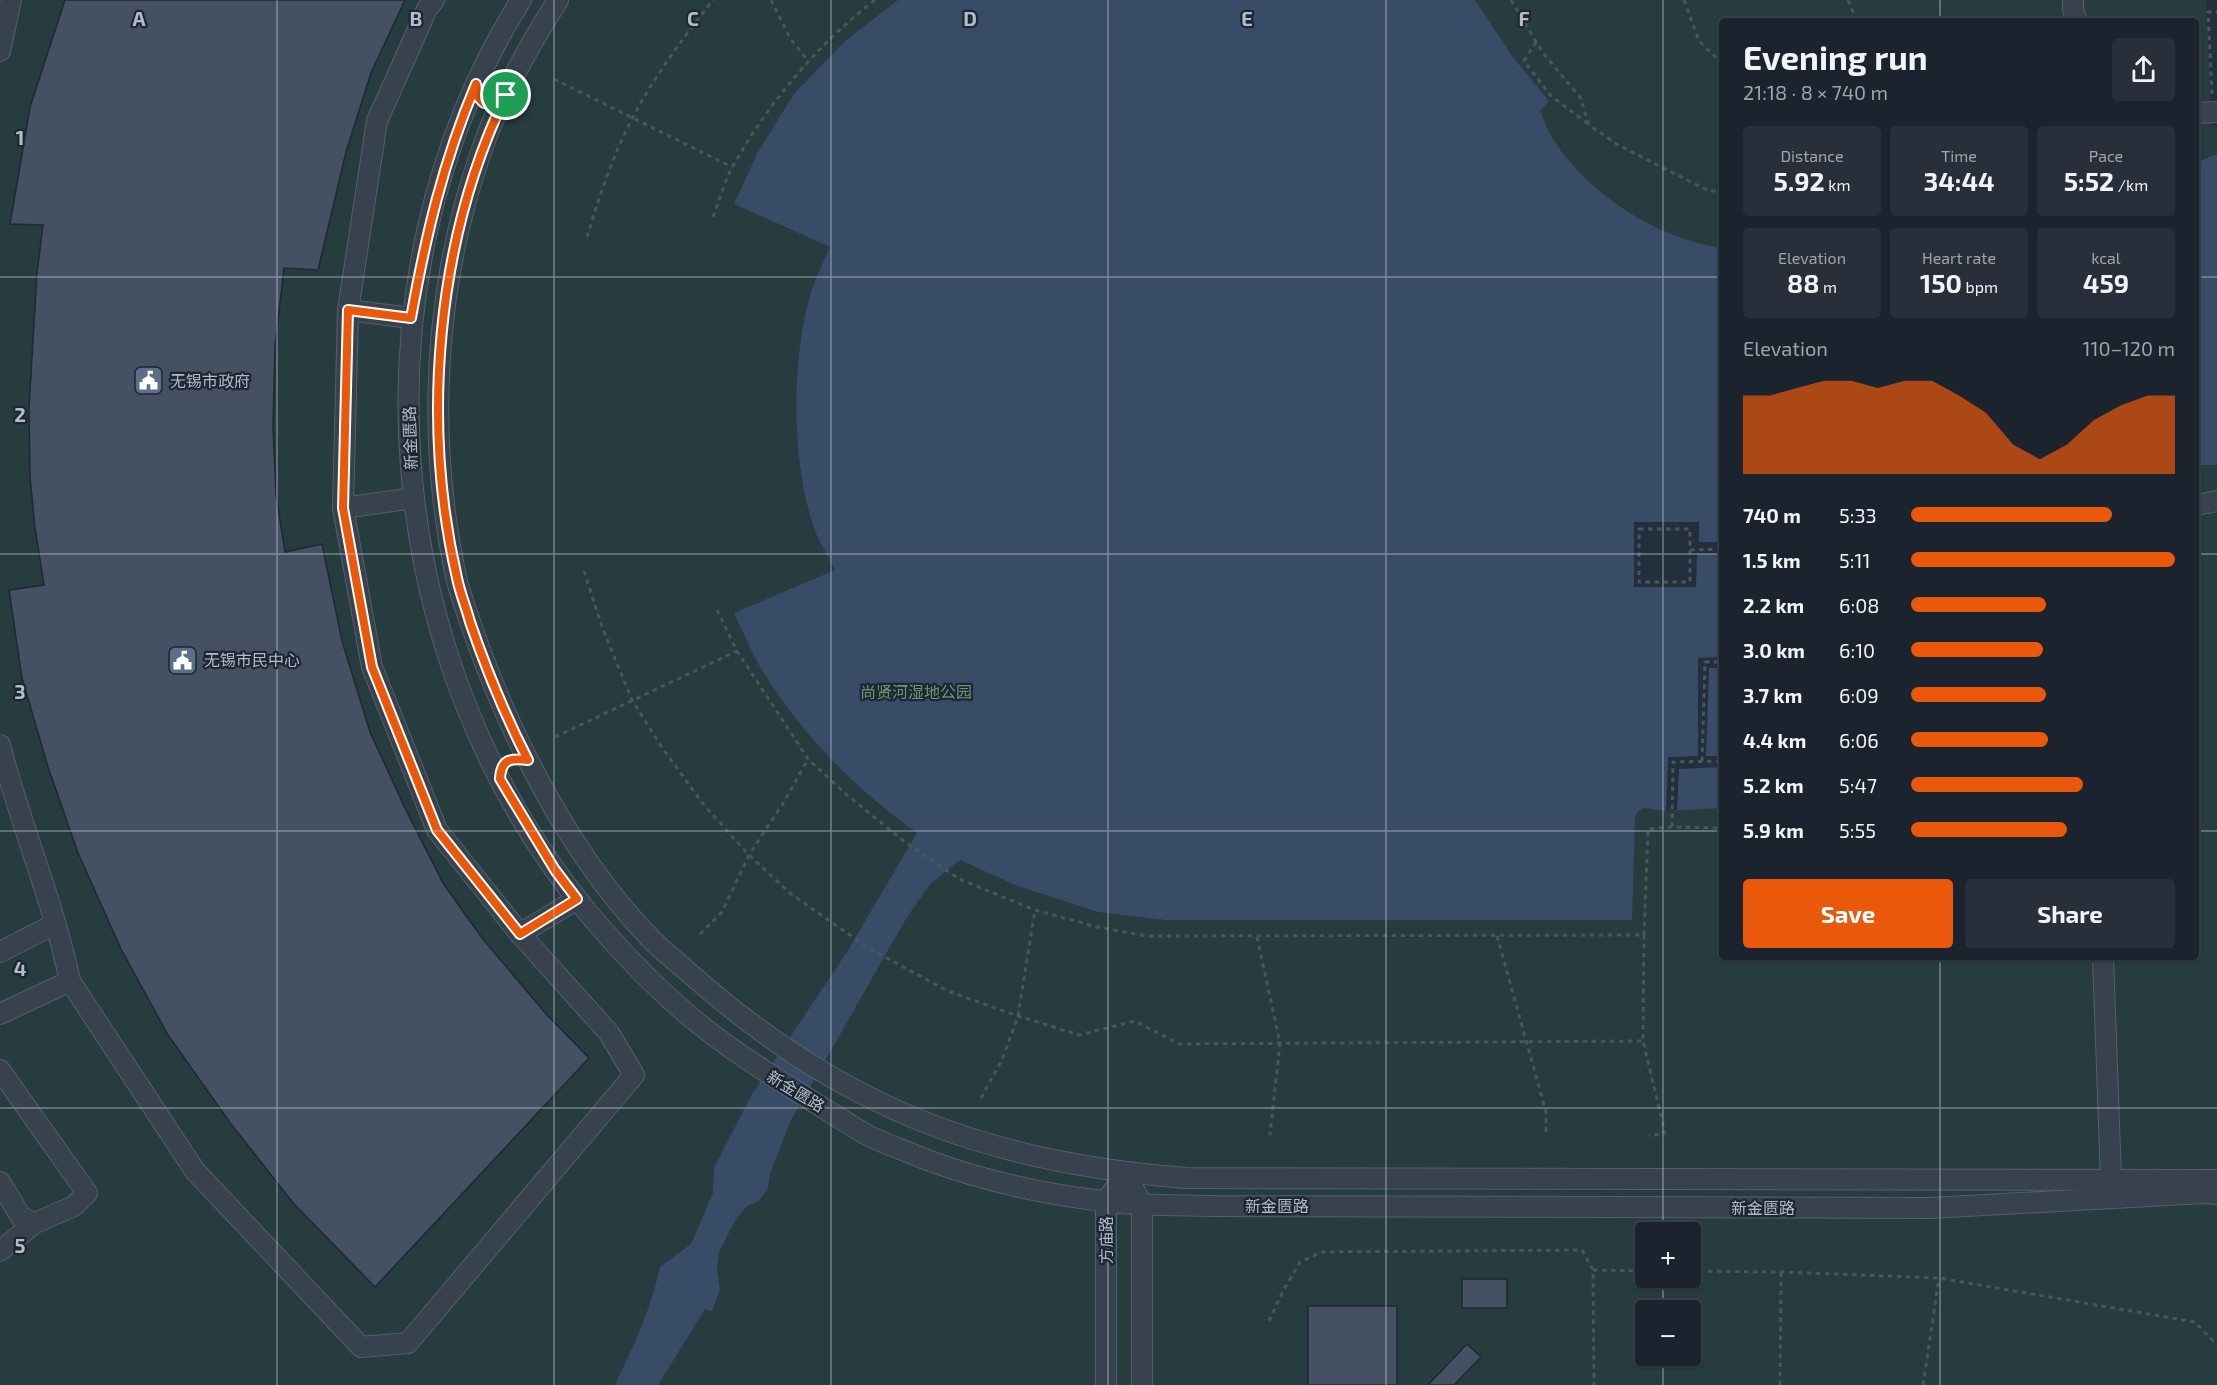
<!DOCTYPE html>
<meta charset="utf-8">
<style>
:root{--surface:#1b232e;--page:#282f3a;--text:#f1f3f6;--muted:#a0a4aa;--line:#39404a;--accent:#ea580c}
body{margin:0;font-family:"Exo 2","Noto Sans SC",sans-serif;background:var(--page);color:var(--text);height:100vh;display:flex;flex-direction:column;font-size:22px;white-space:nowrap}
*{box-sizing:border-box;margin:0}
p{font-size:20px;color:var(--muted)}
.icon{flex:none;width:33px;height:33px;fill:none;stroke:currentColor;stroke-width:2;stroke-linecap:round;stroke-linejoin:round}
.map{position:relative;flex:1;overflow:hidden}
.drawer{position:absolute;left:1719px;top:18px;width:480px;height:942px;display:flex;flex-direction:column;background:var(--surface);border-radius:6px;box-shadow:0 2px 4px #0004,0 0 0 2px var(--line)}
.drawer>*{flex:none}
.tools{position:absolute;left:1635px;top:1222px;display:grid;gap:12px}
.tools a{display:grid;place-items:center;width:66px;height:66px;border-radius:6px;background:var(--surface);box-shadow:0 2px 4px #0004,0 0 0 2px var(--line);font-size:30px}
.pin{position:absolute;display:grid;place-items:center;width:51px;height:51px;color:#fff;margin:-26px;border:3px solid #fff;border-radius:50%;box-shadow:0 2px 6px #0007}
.round{display:grid;place-items:center;flex:none;width:63px;height:63px;border-radius:6px;background:var(--page)}
.summary{display:flex;align-items:center;justify-content:space-between;height:102px;padding:0 24px}
h1{font-size:33px;font-weight:700;line-height:45px}
.figures{display:grid;grid-template-columns:repeat(3,1fr);gap:9px;height:102px;padding:6px 24px}
.figures div{display:grid;align-content:center;border-radius:6px;background:var(--page);text-align:center}
.figures b{font-size:26px;font-weight:700}
.figures small{font-size:16px;font-weight:400}
.figures p{font-size:16px}
.chart{height:168px;padding:12px 24px}
.chart p{display:flex;justify-content:space-between}
.chart svg{width:100%;height:108px;margin-top:6px;fill:var(--accent);opacity:.7}
.primary-button{display:flex;gap:12px;margin-top:auto;padding:12px 24px}
.primary-button a{flex:1;height:69px;border-radius:6px;background:var(--accent);color:#fff;font-size:24px;font-weight:700;line-height:69px;text-align:center}
.primary-button a+a{background:var(--page);color:var(--text)}
ul{padding:0 24px;list-style:none;font-size:20px}
li{display:grid;grid-template-columns:96px 72px 1fr;align-items:center;height:45px}
li i{height:15px;border-radius:8px;background:var(--accent)}
.map>svg:first-child{display:block}
</style>
<div class="map">
<svg width="2217" height="1385" viewBox="0 0 2217 1385">
<rect width="100%" height="100%" fill="#242f3e"/>
<path fill="#263c3f" fill-rule="evenodd" d="M 0,0 L 2206,0 L 2212,126 L 2217,126 L 2217,1385 L 0,1385 ZM 1722,21 L 2196,21 L 2196,957 L 1722,957 ZM 1646,1233 L 1690,1233 L 1690,1278 L 1646,1278 ZM 1646,1311 L 1690,1311 L 1690,1356 L 1646,1356 Z"/>
<g fill="#394c67">
<path d="M 898,0 L 1475,0 L 1513,57 L 1549,101 L 1540,111 C 1545,121 1548,132 1554,141 C 1590,195 1658,239 1722,248 L 1722,808 L 1666,811 L 1644,808 L 1638,811 L 1635,817 L 1632,920 L 1166,920 L 1098,912 L 1015,885 L 960,860 L 931,883 L 907,917 L 790,1122 L 770,1174 L 768,1188 L 759,1201 L 747,1206 L 736,1219 L 719,1252 L 717,1270 L 720,1289 L 712,1311 L 705,1309 L 658,1385 L 615,1385 C 633,1347 651,1309 660,1267 L 691,1244 L 713,1193 L 714,1168 L 752,1094 L 847,952 L 917,833 C 856,789 806,739 765,675 C 753,656 744,633 734,613 L 835,570 C 828,555 818,540 813,525 C 791,460 791,354 812,289 C 817,275 824,261 830,247 L 734,204 L 758,152 L 794,94 L 845,41 Z"/>
<polygon points="2217,154 2217,465 2196,465 2196,163"/>
</g>
<g fill="#242f3e">
<polygon points="1634,522 1699,522 1699,542 1722,542 1722,554 1697,554 1696,587 1634,587"/>
<polygon points="1722,657 1722,668 1709,668 1706,756 1722,756 1722,767 1679,769 1677,810 1666,811 1668,757 1698,756 1698,658"/>
</g>
<g fill="#455162" stroke="#1f2835" stroke-width="1.5">
<polygon points="65,0 405,0 371,73 346,152 318,270 284,268 275,347 273,426 276,494 285,552 322,544 342,641 370,732 404,806 443,883 482,938 547,1015 589,1058 375,1287 294,1204 231,1124 168,1035 121,949 78,853 48,767 22,678 9,590 44,585 35,528 30,476 29,407 37,273 43,225 10,224 30,107"/>
<rect x="1462" y="1279" width="45" height="29"/>
<rect x="1308" y="1306" width="89" height="79"/>
<polygon points="1467,1344 1481,1357 1454,1385 1428,1385"/>
</g>
<g fill="none" stroke-linecap="round" stroke-linejoin="round">
<defs>
<g id="minor">
<path d="M 521,0 C 346,279 380,663 589,914 C 627,959 670,1003 717,1038 C 749,1062 783,1083 817,1104 C 833,1114 850,1125 867,1135 C 885,1144 904,1150 922,1158 C 980,1180 1041,1194 1103,1201 C 1140,1206 1177,1205 1214,1206 L 1930,1208 L 2204,1193 L 2217,1194"/>
<path d="M 558,0 C 528,47 499,99 481,152 C 434,287 426,437 456,577 C 461,598 469,618 476,639 C 491,680 507,719 527,758 C 560,824 599,885 650,938 C 661,950 675,960 687,971 C 739,1017 796,1060 859,1092 C 961,1146 1072,1169 1186,1178 L 2217,1180"/>
<polyline points="2073,0 2073,10 2077,21"/>
<polyline points="0,51 11,0"/>
<polyline points="2196,113 2217,112"/>
<polyline points="348,310 411,318"/>
<polyline points="2196,505 2217,501"/>
<polyline points="343,508 414,498"/>
<path d="M 0,745 C 20,824 53,900 70,981 L 195,1171 L 361,1347 L 408,1343 L 634,1075 L 609,1033 L 520,934 L 437,830 L 372,667 L 343,508 L 348,310 L 377,121 L 427,9 L 434,0"/>
<polyline points="520,934 577,899"/>
<polyline points="0,952 55,924"/>
<polyline points="2103,957 2111,1179"/>
<polyline points="0,1014 70,981"/>
<polyline points="0,1070 87,1193 74,1206 35,1223 0,1251"/>
<polyline points="1125,1173 1142,1204 1142,1385"/>
<polyline points="0,1182 21,1217 35,1223"/>
<polyline points="1106,1385 1106,1202 1125,1173"/>
</g>
</defs>
<use href="#minor" stroke="#565f6c" stroke-width="22"/>
<g stroke="#44595c" stroke-width="3" stroke-dasharray="4.5 4.5" stroke-linecap="butt">
<polyline points="771,0 790,38 808,61"/>
<polyline points="1511,0 1543,53 1580,97 1589,125 1618,145 1709,191 1722,191"/>
<polyline points="1684,0 1699,41 1722,63"/>
<polyline points="1848,0 1857,21"/>
<polyline points="2040,21 2056,16"/>
<polyline points="1536,42 1524,61 1550,95 1588,124"/>
<polyline points="554,79 732,167"/>
<polyline points="2212,94 2208,12 2217,12"/>
<path d="M 713,217 C 720,200 724,181 733,166 C 769,102 818,44 875,0"/>
<path d="M 587,237 C 599,198 613,154 633,117 C 655,75 684,37 713,0"/>
<rect x="1639" y="529" width="51" height="53"/>
<polyline points="1690,550 1722,549"/>
<polyline points="584,571 602,627 632,700 661,746 703,804 749,855 791,894 870,949 948,991 1018,1016 1079,1035 1135,1021 1179,1044 1643,1041"/>
<polyline points="717,610 737,651 808,759 847,795 905,842 959,879 1035,910 1097,927 1147,936 1644,935 1648,829 1672,827 1722,828"/>
<polyline points="555,737 737,651"/>
<polyline points="1702,761 1705,662 1722,662"/>
<polyline points="1672,827 1673,762 1722,761"/>
<polyline points="700,934 722,912 749,855 784,802 808,759"/>
<polyline points="1644,935 1643,1041 1665,1133 1649,1136"/>
<polyline points="1497,936 1546,1112 1546,1136"/>
<polyline points="1257,937 1280,1043 1270,1135"/>
<polyline points="981,1098 1002,1060 1018,1016 1035,910"/>
<polyline points="1685,1224 1685,1233"/>
<polyline points="1593,1270 1646,1271"/>
<polyline points="1690,1271 1781,1272 1939,1278 2195,1322 2217,1345"/>
<polyline points="1269,1321 1283,1291 1300,1262 1322,1252 1582,1250 1593,1270 1594,1385"/>
<polyline points="1780,1385 1781,1272"/>
<polyline points="1923,1385 1939,1278"/>
</g>
<use href="#minor" stroke="#38414e" stroke-width="20"/>
</g>
<g fill="none" stroke-linecap="round" stroke-linejoin="round">
<defs>
<path id="route" d="M 476,84 L 478,97 L 484,103 L 506,95 C 436,240 421,422 457,578 C 460,593 466,607 470,622 C 486,669 505,715 528,760 C 510,758 501,759 500,779 L 555,870 L 577,899 L 520,934 L 437,830 L 372,667 L 343,508 L 348,310 L 411,318 C 426,235 443,162 476,84 Z"/>
</defs>
<use href="#route" stroke="#fff" stroke-width="12"/>
<use href="#route" stroke="#ea580c" stroke-width="8"/>
</g>
<path fill="none" stroke="#b4bcc9" stroke-width="1.5" stroke-opacity="0.55" d="M 277,0 L 277,1385M 554,0 L 554,1385M 831,0 L 831,1385M 1108,0 L 1108,1385M 1386,0 L 1386,1385M 1663,0 L 1663,1233M 1940,0 L 1940,21M 0,277 L 1722,277M 2196,277 L 2217,277M 0,554 L 1722,554M 2196,554 L 2217,554M 0,831 L 1722,831M 2196,831 L 2217,831M 1940,957 L 1940,1385M 0,1108 L 2217,1108M 1663,1278 L 1663,1311M 1663,1356 L 1663,1385"/>
<defs>
<symbol id="civic-square" viewBox="-11 -11 22 22"><rect x="-9" y="-9" width="18" height="18" rx="4" fill="#5c6f8a" stroke="#1d2633"/><path d="M-.6-6.5H3V-4.5H.6V-3L4-1V1h2V6H-6V1h2V-1L-.6-3ZM-1.2 2.5V6h2.4V2.5Z" fill="#fff"/></symbol>
</defs>
<g fill-rule="evenodd">
<use href="#civic-square" x="132" y="364" width="33" height="33"/>
<use href="#civic-square" x="166" y="644" width="33" height="33"/>
</g>
<g text-anchor="middle" stroke-width="4.5" stroke-linejoin="round" paint-order="stroke">
<g font-size="16" fill="#b4bcc9" stroke="#1d2633" text-anchor="start">
<text x="170" y="387">无锡市政府</text>
<text x="204" y="666">无锡市民中心</text>
</g>
<g font-size="16" fill="#b4bcc9" stroke="#1d2633">
<text transform="translate(410 438) rotate(-92)" y="6">新金匮路</text>
<text transform="translate(796 1091) rotate(31)" y="6">新金匮路</text>
<text x="1277" y="1212">新金匮路</text>
<text x="1763" y="1214">新金匮路</text>
<text transform="translate(1106 1240) rotate(-90)" y="6">方庙路</text>
</g>
<g font-size="16" fill="#6b9a76" stroke="#1d2633">
<text x="916" y="698">尚贤河湿地公园</text>
</g>
</g>
<g font-size="20" text-anchor="middle" font-weight="bold" fill="#b4bcc9" stroke="#1d2633" stroke-width="4.5" stroke-linejoin="round" paint-order="stroke">
<text x="139" y="26">A</text>
<text x="416" y="26">B</text>
<text x="693" y="26">C</text>
<text x="970" y="26">D</text>
<text x="1247" y="26">E</text>
<text x="1524" y="26">F</text>
<text x="20" y="145">1</text>
<text x="20" y="422">2</text>
<text x="20" y="699">3</text>
<text x="20" y="976">4</text>
<text x="20" y="1253">5</text>
</g>
</svg>
<div class="tools">
<a>+</a>
<a>−</a>
</div>
<div class="pin" style="left:506px;top:95px;background:#1e9e55"><svg class="icon" aria-label="arrive" viewBox="0 0 24 24"><path d="M6 21V4h12l-3 4 3 4H6"/></svg></div>
<section class="drawer">
<div class="summary"><div><h1>Evening run</h1><p>21:18 · 8 × 740 m</p></div><a class="round"><svg class="icon" aria-label="share" viewBox="0 0 24 24"><path d="M12 15V3M7 8l5-5 5 5M5 13v7h14v-7"/></svg></a></div>
<div class="figures">
<div><p>Distance</p><b>5.92<small> km</small></b></div>
<div><p>Time</p><b>34:44</b></div>
<div><p>Pace</p><b>5:52<small> /km</small></b></div>
</div>
<div class="figures">
<div><p>Elevation</p><b>88<small> m</small></b></div>
<div><p>Heart rate</p><b>150<small> bpm</small></b></div>
<div><p>kcal</p><b>459</b></div>
</div>
<div class="chart"><p><span>Elevation</span>110–120 m</p>
<svg viewBox="0 0 160 44" preserveAspectRatio="none"><path d="M0 44V12L10 12L20 9L30 6L40 6L50 9L60 6L70 6L80 12L90 19L100 32L110 38L120 32L130 22L140 16L150 12L160 12V44z"/></svg>
</div>
<ul>
<li><b>740 m</b>5:33<i style="width:76%"></i></li>
<li><b>1.5 km</b>5:11<i style="width:100%"></i></li>
<li><b>2.2 km</b>6:08<i style="width:51%"></i></li>
<li><b>3.0 km</b>6:10<i style="width:50%"></i></li>
<li><b>3.7 km</b>6:09<i style="width:51%"></i></li>
<li><b>4.4 km</b>6:06<i style="width:52%"></i></li>
<li><b>5.2 km</b>5:47<i style="width:65%"></i></li>
<li><b>5.9 km</b>5:55<i style="width:59%"></i></li>
</ul>
<div class="primary-button"><a>Save</a><a>Share</a></div>
</section>
</div>
